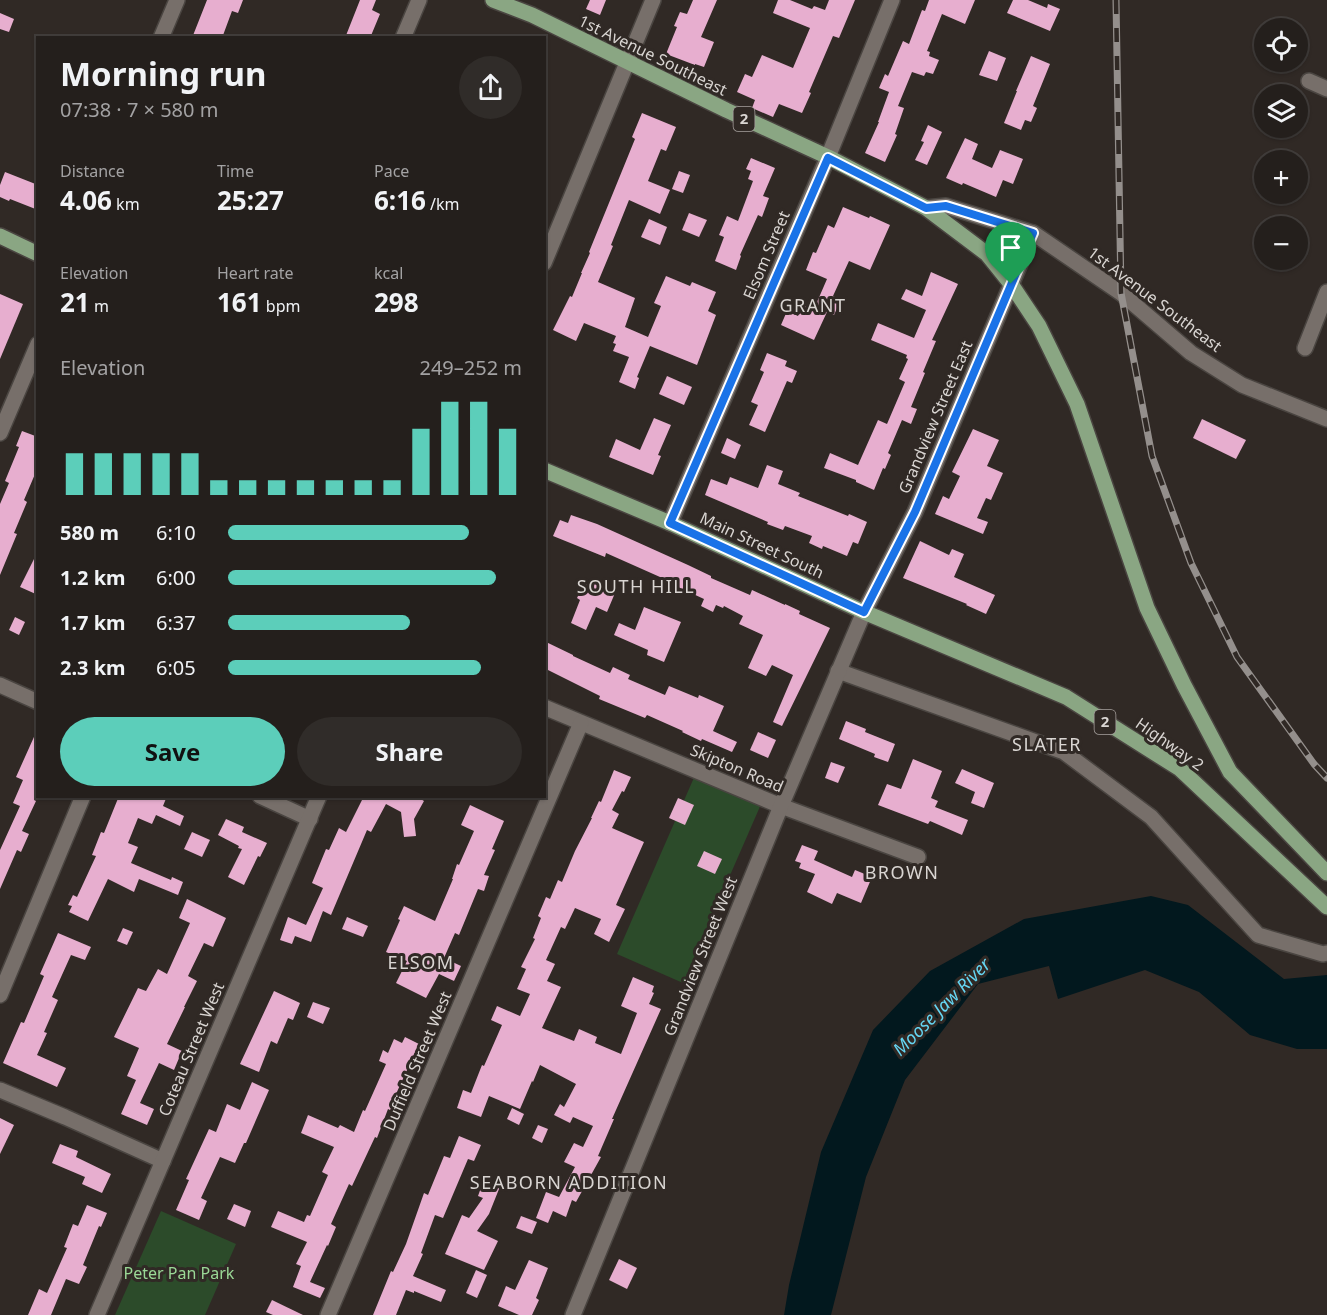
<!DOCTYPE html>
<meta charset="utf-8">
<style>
:root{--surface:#241f1c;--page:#302c29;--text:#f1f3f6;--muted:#a3a2a3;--line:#413d3b;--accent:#5cceba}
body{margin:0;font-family:"Noto Sans",sans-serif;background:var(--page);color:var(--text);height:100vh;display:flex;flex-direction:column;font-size:22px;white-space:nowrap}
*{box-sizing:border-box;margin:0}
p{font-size:20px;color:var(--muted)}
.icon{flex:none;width:33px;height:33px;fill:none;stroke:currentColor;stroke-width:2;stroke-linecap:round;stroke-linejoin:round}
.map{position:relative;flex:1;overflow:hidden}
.details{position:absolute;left:36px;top:36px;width:510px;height:762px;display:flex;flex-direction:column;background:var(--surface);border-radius:0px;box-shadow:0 2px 4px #0004,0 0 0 2px var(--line)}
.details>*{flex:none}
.buttons{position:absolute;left:1254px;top:18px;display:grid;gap:12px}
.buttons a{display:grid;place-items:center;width:54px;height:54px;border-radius:50%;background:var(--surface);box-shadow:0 2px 4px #0004,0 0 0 2px var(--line);font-size:30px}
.pin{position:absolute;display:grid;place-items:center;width:51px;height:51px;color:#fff;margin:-62px -26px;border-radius:50% 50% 50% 0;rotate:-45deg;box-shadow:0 0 6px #0007}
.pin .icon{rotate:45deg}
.round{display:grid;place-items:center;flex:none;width:63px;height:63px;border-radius:32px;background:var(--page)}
.head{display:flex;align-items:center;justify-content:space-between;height:102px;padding:0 24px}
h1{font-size:33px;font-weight:700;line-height:45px}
.figures{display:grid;grid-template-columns:repeat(3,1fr);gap:9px;height:102px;padding:6px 24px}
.figures div{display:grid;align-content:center}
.figures b{font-size:26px;font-weight:700}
.figures small{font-size:16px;font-weight:400}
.figures p{font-size:16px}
.chart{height:168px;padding:12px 24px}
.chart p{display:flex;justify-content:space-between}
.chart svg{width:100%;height:108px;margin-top:6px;stroke:var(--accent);stroke-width:6}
.cta{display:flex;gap:12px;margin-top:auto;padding:12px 24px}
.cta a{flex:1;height:69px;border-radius:36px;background:var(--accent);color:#111;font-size:24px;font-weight:700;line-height:69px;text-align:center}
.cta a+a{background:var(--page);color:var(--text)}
ul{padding:0 24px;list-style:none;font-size:20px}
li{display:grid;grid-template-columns:96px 72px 1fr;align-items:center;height:45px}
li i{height:15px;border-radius:8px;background:var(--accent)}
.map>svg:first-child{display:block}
</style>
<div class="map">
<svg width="1327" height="1315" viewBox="0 0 1327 1315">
<rect width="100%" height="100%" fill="#302925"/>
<g fill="#2c4b2a">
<polygon points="696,773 762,802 683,983 617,954"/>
<polygon points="161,1211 236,1244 205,1315 115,1315"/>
</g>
<polygon fill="#02181e" points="1151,896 1188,905 1284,979 1327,975 1327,1049 1297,1049 1250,1035 1199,992 1145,970 1058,999 1049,966 978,984 905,1080 866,1177 831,1315 784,1315 789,1285 821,1152 873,1030 930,971 1024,919"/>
<g fill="#e7aecf">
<polygon points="207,0 243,0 238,13 232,11 222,38 192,38"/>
<polygon points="360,0 376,0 372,10 380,14 370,38 345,38"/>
<polygon points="590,0 606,0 600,15 586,9"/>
<polygon points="693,0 717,0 701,37 714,42 704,67 695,64 695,65 666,54 677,27 674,26 680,12 687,14"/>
<polygon points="778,0 790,0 812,9 814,6 825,10 829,0 855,0 839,38 833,36 809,92 811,93 802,113 779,104 773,117 752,108 755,100 737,92 745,74 752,77 762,55 793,68 810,28 773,13"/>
<polygon points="929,0 975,0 965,24 942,14 927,51 930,52 929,56 939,60 933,74 926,72 924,76 912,72 898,106 904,108 895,134 897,135 885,162 865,153 879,122 878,122 889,92 879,88 885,74 888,76 903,41 909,44 922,10 925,11"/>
<polygon points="1013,0 1028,0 1047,8 1048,4 1060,9 1050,31 1007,13"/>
<polygon points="0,13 14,19 9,32 0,29"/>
<polygon points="989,51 1006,58 997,81 979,75"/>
<polygon points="1031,56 1050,64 1033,106 1037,108 1031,122 1025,120 1021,130 1004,123 1017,91 1016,91"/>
<polygon points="642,113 676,127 666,151 661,149 648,181 670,190 660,214 629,200 611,245 613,246 598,282 635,298 625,327 648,337 661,306 654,303 666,276 690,286 692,282 716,292 708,311 716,315 697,365 650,346 637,377 639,378 635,389 619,382 629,357 613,351 616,344 613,343 616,336 584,323 576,341 553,330 570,296 572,297 582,273 581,273 590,253 589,252 635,139 632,137"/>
<polygon points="928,125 942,132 927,165 915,160 924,142 921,141"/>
<polygon points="965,138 978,144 972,159 992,168 1000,150 1023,159 1013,184 1003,180 996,197 963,183 962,185 946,178"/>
<polygon points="751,158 775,168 763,196 769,198 762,217 758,215 740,255 741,256 736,270 715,261 724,237 719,235 727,216 738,221 753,181 748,179 751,171 746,169"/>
<polygon points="679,171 690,175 683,193 672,189"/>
<polygon points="5,172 38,185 38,210 10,199 9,201 0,197 0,185"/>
<polygon points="843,207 869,218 870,216 890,225 870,270 849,261 833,296 841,299 834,315 827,312 814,340 781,325 787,311 798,316 803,305 814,309 827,279 806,270 813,252 816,253 828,225 834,228"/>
<polygon points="689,213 707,220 699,237 682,230"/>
<polygon points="649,219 667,227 660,245 641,237"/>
<polygon points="931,272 958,284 932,340 936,341 923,372 925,373 911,407 917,409 911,424 902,420 888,453 891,455 885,469 883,468 874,490 856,482 856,480 824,468 830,453 858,465 878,420 887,424 905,382 899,379 908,359 906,358 907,355 871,340 878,323 914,338 926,310 901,299 906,289 922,296"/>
<polygon points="0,294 23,304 0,359"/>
<polygon points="767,353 787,361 785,366 797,371 792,383 787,381 765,432 749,425 758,405 751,402 764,372 760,370"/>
<polygon points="667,376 692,387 684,405 659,394"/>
<polygon points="654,418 671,425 658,455 661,456 653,475 609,457 616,439 640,450"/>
<polygon points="1202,419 1246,440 1236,459 1193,438"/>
<polygon points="973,429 999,440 987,466 1003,473 991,500 986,498 977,518 988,522 983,534 935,514 943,496 949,499 960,476 952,472"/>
<polygon points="22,431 38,437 38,467 24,500 27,502 14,533 17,534 0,575 0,504 9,483 5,481 19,447 16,446"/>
<polygon points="727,438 741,445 735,459 721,453"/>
<polygon points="767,465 783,471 778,484 800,493 798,496 848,516 849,514 867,522 858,544 853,542 847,556 823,546 822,549 809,543 812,536 785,526 783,530 767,524 768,522 705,495 711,479 727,485 730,477 758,488"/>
<polygon points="571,515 597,524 688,565 711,576 711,578 750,595 752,590 785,605 785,604 800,611 799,614 830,628 782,726 773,722 793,675 772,665 766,676 748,668 763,635 739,624 743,616 724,606 723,608 716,605 713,612 701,606 704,599 678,587 678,585 606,553 605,557 553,536 560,520 568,523"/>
<polygon points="920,541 949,555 952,549 964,554 954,577 995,595 986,614 966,605 967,604 903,578"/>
<polygon points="38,551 38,595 20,587"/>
<polygon points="586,580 615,593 607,612 596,607 586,630 571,623 580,600 577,598"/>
<polygon points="644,607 681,622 664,662 647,655 648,650 614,635 619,623 635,630"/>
<polygon points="15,617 25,622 19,635 9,630"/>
<polygon points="544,641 573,655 573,656 610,673 613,667 630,675 628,679 665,695 669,686 698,698 699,695 724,706 713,731 737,742 732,752 702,739 701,741 682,732 683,731 647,715 645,718 599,699 600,696 544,668"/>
<polygon points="846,721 866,729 865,732 895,744 888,762 874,757 875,754 839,739"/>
<polygon points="38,728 38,790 34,800 36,801 22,831 29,834 21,852 17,850 0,889 0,850 20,806 13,803 23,780 16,777"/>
<polygon points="758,732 776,740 768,758 750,750"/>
<polygon points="913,759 942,771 931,798 938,801 935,807 968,820 962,835 930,821 928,824 878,805 887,784 901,789"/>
<polygon points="831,762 845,767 838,783 825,778"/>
<polygon points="962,769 994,783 984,808 971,803 975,792 955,783"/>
<polygon points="614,770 631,777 624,792 622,791 612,810 619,814 612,828 644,842 616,905 625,909 609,942 594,934 601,919 575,908 565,929 561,927 546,960 555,964 547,981 561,987 542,1028 574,1041 579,1029 597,1037 595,1043 621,1054 637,1013 621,1006 633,977 654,986 652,992 654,993 649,1004 661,1009 612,1119 614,1119 598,1156 601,1157 576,1202 572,1200 566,1217 553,1211 548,1223 536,1218 546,1192 559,1197 575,1167 564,1162 574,1143 583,1147 593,1126 573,1117 570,1123 554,1115 560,1104 564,1107 576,1084 540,1065 533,1082 532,1081 520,1109 489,1096 481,1117 457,1108 463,1090 471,1093 482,1065 484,1066 502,1025 491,1020 497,1006 520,1016 530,994 517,989 526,969 521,967 535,939 533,938 541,918 538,916 546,897 550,899 558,880 562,882 575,851 592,818 591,818 599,801 601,802"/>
<polygon points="119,796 167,796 163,806 184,816 180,826 156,815 152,824 138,818 128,843 138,847 131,863 171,880 172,877 183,882 178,895 139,879 134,892 108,879 88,921 69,912 72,906 68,905 73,895 77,897 96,856 92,855 101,832 104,833"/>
<polygon points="364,796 416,796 424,801 414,819 416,836 404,837 401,812 386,804 371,832 367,830 331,915 323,911 311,942 295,936 292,944 280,940 288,917 306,925 323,888 312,883 326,849 329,850 339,828 346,832"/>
<polygon points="678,798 694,805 685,825 669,818"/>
<polygon points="470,805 504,821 492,849 495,850 484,875 489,876 484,891 478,889 459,935 455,933 444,958 461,966 454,981 439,974 426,998 396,983 407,961 386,952 400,920 398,919 404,906 435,921 453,879 452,879 457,864 459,865 474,831 461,825"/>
<polygon points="226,819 244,827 242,832 267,843 260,857 258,856 244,885 228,877 242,849 238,848 239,846 218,835"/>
<polygon points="192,832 210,840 202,857 184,849"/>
<polygon points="802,845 818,851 814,860 852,877 855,870 872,877 861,903 837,893 832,904 807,892 815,874 799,868 801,863 795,861"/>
<polygon points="704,851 722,859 715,874 697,866"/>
<polygon points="187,899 226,918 213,947 204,943 188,976 197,981 184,1007 185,1007 167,1044 182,1051 174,1070 159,1063 140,1103 154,1109 147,1125 121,1114 136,1080 127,1076 139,1048 114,1037 138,988 146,991 158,969 167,974 190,923 179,918"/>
<polygon points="347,917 368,926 363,937 342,929"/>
<polygon points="123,928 133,932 127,945 117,941"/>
<polygon points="58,933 91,947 85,960 71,955 52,997 58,1000 44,1032 47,1033 37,1055 66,1068 57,1087 3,1063 21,1022 24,1023 44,976 40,974"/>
<polygon points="274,991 300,1003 293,1020 288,1018 277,1044 271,1041 259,1072 240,1064"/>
<polygon points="313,1002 330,1008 323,1024 307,1017"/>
<polygon points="405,1037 419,1044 396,1094 399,1095 392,1111 388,1109 377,1138 375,1137 352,1186 349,1184 331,1224 336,1227 328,1246 327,1245 310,1282 325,1288 320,1298 293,1287 301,1266 296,1264 307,1242 271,1227 278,1211 304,1222 307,1215 310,1216 328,1175 322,1172 334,1147 301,1133 308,1115 338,1128 340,1125 354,1132 363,1110 365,1111 386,1064 379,1061 383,1050 388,1053 394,1039 402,1043"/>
<polygon points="252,1082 269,1090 246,1143 244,1143 235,1163 220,1157 201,1198 207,1201 199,1220 176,1210 189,1180 186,1179 209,1129 216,1132 227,1104 240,1110"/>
<polygon points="512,1108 524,1114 519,1125 507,1119"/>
<polygon points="0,1118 14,1125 0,1154"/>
<polygon points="538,1125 548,1129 542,1143 532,1138"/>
<polygon points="459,1136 481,1145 474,1161 468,1159 443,1218 435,1215 421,1253 423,1254 413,1276 446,1290 441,1302 414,1291 414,1293 406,1290 396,1315 373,1315 391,1271 393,1272 406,1244 424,1193 428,1195 444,1156 450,1158"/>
<polygon points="60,1144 78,1151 76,1157 111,1174 102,1193 82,1184 85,1177 52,1163"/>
<polygon points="499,1177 503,1179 489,1214 477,1231 498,1241 484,1270 445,1254 462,1215 469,1218 483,1198 478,1196 483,1182 493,1185"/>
<polygon points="234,1204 251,1211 245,1227 227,1219"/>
<polygon points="87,1205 107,1213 101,1227 99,1226 83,1265 87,1267 79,1284 66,1279 51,1315 28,1315 39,1289 47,1293 67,1248 64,1247 73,1224 78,1226"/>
<polygon points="521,1216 537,1222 532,1234 516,1228"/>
<polygon points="619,1259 637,1268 627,1289 609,1280"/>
<polygon points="529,1260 548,1268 536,1298 539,1300 532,1315 519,1315 498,1306 506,1286 515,1290"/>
<polygon points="476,1270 487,1275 477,1298 466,1293"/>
<polygon points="272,1300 303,1315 273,1315 266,1312"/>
</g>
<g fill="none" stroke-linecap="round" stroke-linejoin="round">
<defs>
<g id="minor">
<polyline points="161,38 177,0"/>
<polyline points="403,38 419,0"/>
<polyline points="1309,81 1327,89"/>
<polyline points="926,208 946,206 1033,233 1121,293 1191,353 1242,385 1327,419"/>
<polyline points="544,263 653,0"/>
<polyline points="1305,348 1327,292"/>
<polyline points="0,433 38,344"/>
<polyline points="670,523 828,157 892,0"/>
<polyline points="838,671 1064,752 1151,817 1258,935 1323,954 1327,953"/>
<polyline points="0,685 38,702"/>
<polyline points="544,707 781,806 918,857"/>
<polyline points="260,796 310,819"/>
<polyline points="0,995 83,796"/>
<polyline points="0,1090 65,1117 163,1161"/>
<polyline points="97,1315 319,796"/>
<polyline points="328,1315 581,723"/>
<polyline points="573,1315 781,806 864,612 915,512 1033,233"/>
</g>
<g id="major">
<polyline points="493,0 532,15 726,110 828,157 926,208 987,254 1011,284 1039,326 1077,404 1147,608 1184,685 1230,772 1327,873"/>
<polyline points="0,236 38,254"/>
<polyline points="544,470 670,523 864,612 1066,697 1180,769 1327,907"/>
</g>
</defs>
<use href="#minor" stroke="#4a4541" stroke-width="18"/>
<use href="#major" stroke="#4a4541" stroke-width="18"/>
<use href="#minor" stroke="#776f6a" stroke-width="15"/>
<use href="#major" stroke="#8aa683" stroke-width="15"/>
<defs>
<polyline id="rail" points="1116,0 1121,293 1152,456 1191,563 1237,657 1314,764 1327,778"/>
</defs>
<use href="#rail" stroke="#948f8c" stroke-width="7"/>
<use href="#rail" stroke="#302925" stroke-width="4.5" stroke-dasharray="14" stroke-linecap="butt"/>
</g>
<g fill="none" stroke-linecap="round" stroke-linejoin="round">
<defs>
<polygon id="route" points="828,158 926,208 946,206 1033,233 915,512 864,612 670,523"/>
</defs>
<use href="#route" stroke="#fff" stroke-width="12"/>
<use href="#route" stroke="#1a73e8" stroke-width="8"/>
</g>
<g text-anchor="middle" stroke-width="6" stroke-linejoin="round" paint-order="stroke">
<g fill="#302925" stroke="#a6a19e" stroke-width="1.5">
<rect x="733.5" y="107" width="21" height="24" rx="4.5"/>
<rect x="1094.5" y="710" width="21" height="24" rx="4.5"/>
</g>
<g font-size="15" font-weight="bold" fill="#d9d5d2">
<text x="744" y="124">2</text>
<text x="1105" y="727">2</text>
</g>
<g font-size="16" fill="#d9d5d2" stroke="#302925">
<text transform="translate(653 55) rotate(26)" y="6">1st Avenue Southeast</text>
<text transform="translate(766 255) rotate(-67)" y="6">Elsom Street</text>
<text transform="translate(1155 299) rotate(37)" y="6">1st Avenue Southeast</text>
<text transform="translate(935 417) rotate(-67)" y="6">Grandview Street East</text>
<text transform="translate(762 545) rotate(25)" y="6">Main Street South</text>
<text transform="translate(1170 744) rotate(35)" y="6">Highway 2</text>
<text transform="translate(737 768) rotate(23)" y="6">Skipton Road</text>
<text transform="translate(700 956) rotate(-68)" y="6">Grandview Street West</text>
<text transform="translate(191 1049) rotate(-67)" y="6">Coteau Street West</text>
<text transform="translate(417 1061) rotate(-67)" y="6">Duffield Street West</text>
</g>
<g font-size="16" fill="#9ad896" stroke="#302925">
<text x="179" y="1279">Peter Pan Park</text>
</g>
<g font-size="18" letter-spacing="1.5" fill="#d9d5d2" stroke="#302925">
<text x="813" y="312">GRANT</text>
<text x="636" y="593">SOUTH HILL</text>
<text x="1047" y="751">SLATER</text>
<text x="902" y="879">BROWN</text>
<text x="421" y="969">ELSOM</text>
<text x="569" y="1189">SEABORN ADDITION</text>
</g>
<g font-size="18" font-style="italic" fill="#65d6f3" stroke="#302925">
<text transform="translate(942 1007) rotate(-45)" y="6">Moose Jaw River</text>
</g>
</g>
</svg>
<div class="buttons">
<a><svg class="icon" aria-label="locate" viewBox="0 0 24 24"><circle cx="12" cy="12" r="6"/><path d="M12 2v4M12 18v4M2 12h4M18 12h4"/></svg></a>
<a><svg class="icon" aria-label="layers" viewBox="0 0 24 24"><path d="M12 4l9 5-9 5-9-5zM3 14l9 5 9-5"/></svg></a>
<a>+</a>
<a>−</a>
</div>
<div class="pin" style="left:1011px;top:284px;background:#1e9e55"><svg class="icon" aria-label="arrive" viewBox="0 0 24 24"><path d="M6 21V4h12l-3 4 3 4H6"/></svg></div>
<section class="details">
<div class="head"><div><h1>Morning run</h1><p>07:38 · 7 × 580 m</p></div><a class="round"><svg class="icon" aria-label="share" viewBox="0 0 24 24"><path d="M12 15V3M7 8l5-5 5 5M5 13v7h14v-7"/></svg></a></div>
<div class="figures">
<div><p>Distance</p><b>4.06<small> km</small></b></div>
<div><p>Time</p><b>25:27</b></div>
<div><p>Pace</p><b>6:16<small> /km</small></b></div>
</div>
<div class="figures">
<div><p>Elevation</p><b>21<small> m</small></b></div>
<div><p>Heart rate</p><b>161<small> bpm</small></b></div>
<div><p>kcal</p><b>298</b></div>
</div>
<div class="chart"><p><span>Elevation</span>249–252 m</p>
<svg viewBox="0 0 160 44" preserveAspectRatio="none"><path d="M5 44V27M15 44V27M25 44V27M35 44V27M45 44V27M55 44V38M65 44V38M75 44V38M85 44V38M95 44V38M105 44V38M115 44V38M125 44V17M135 44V6M145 44V6M155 44V17"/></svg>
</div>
<ul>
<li><b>580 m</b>6:10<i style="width:82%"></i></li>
<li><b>1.2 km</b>6:00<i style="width:91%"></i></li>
<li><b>1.7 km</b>6:37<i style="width:62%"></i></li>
<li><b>2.3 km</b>6:05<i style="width:86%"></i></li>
</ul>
<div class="cta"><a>Save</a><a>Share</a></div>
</section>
</div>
